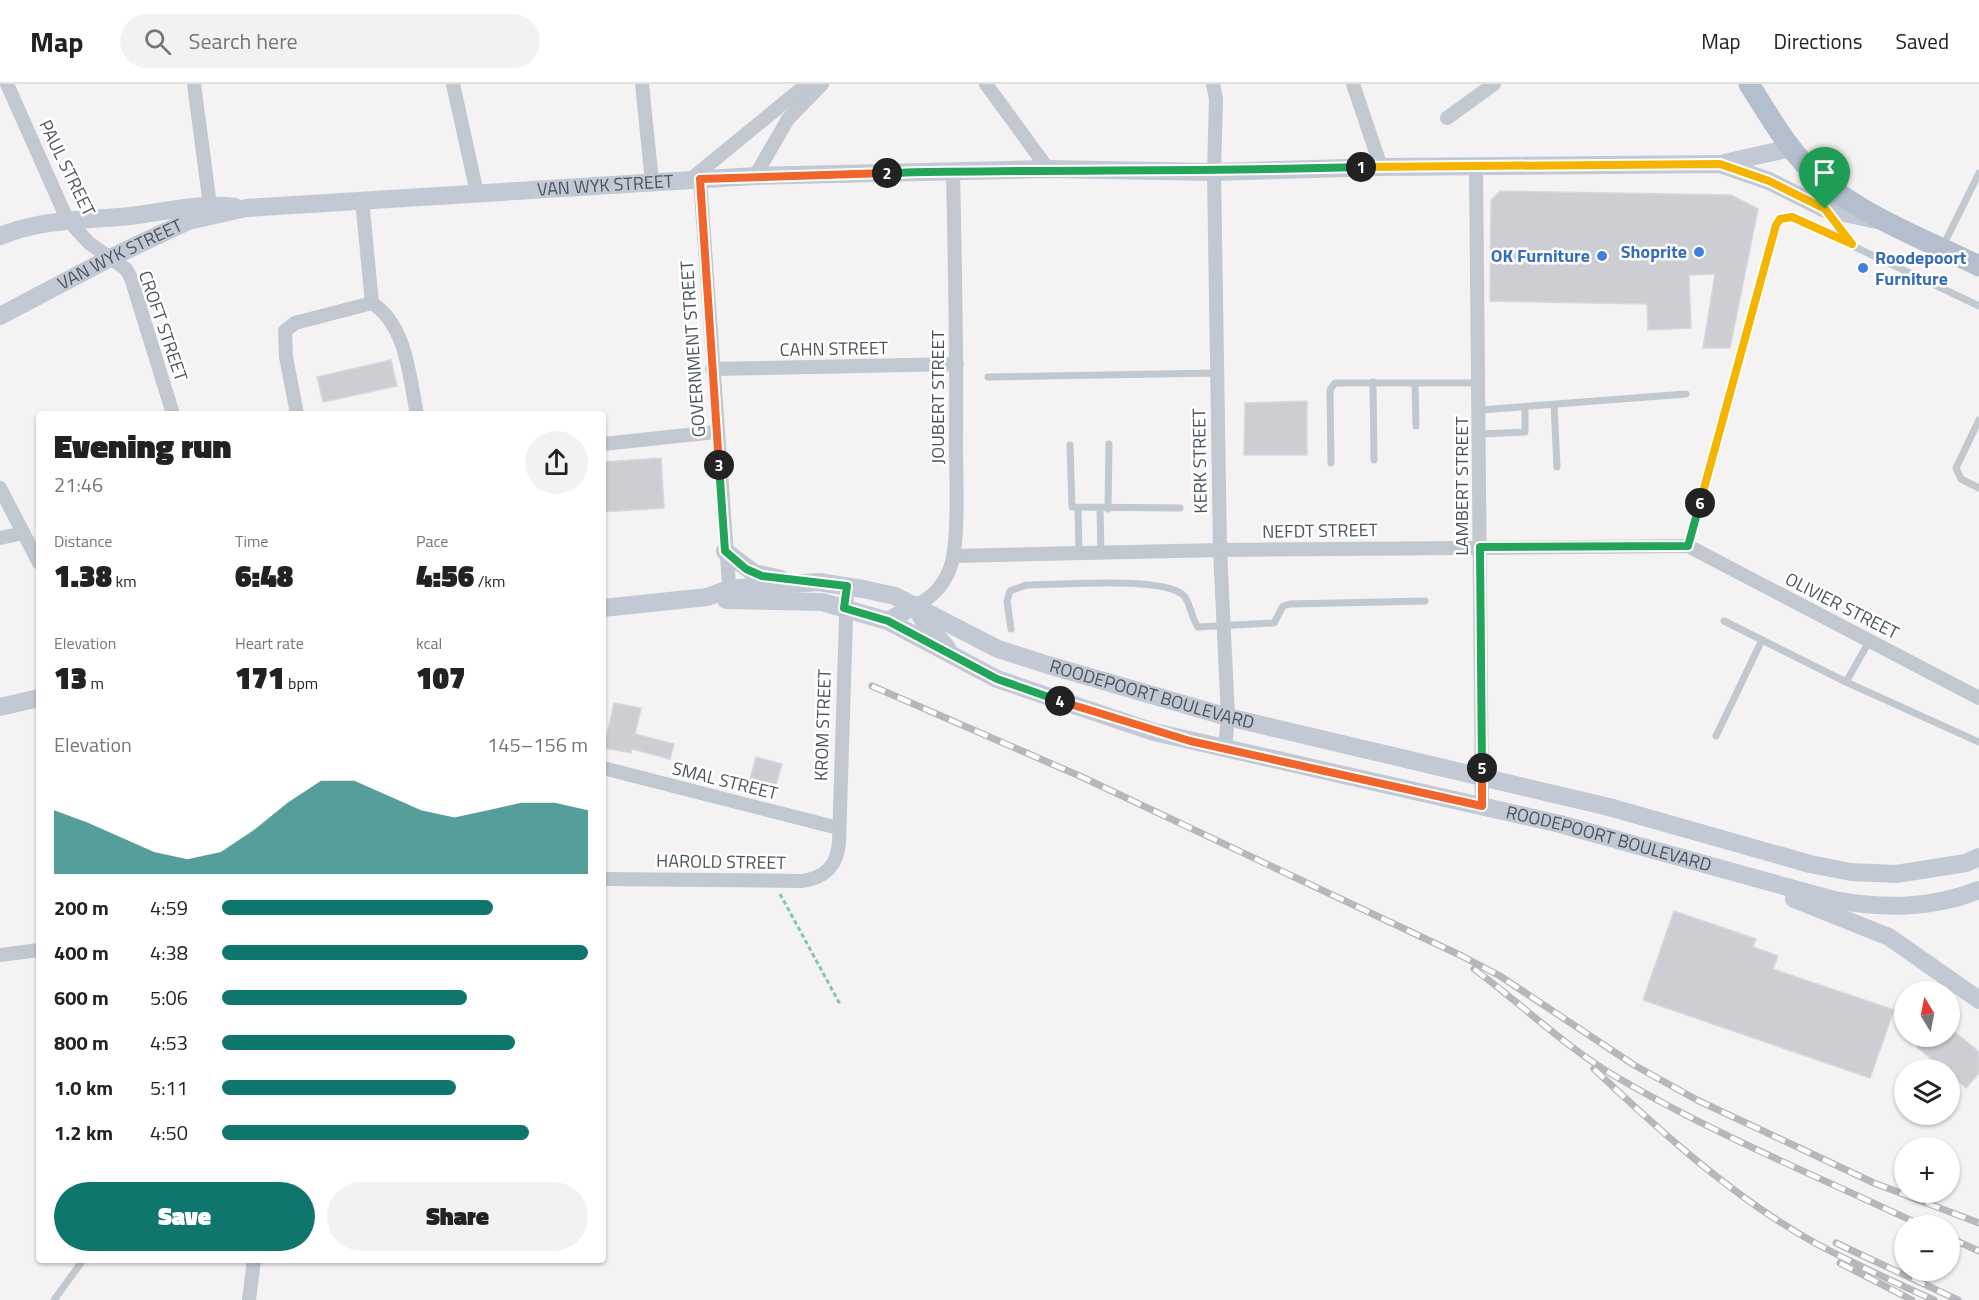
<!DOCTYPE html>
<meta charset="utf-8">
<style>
:root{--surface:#fff;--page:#f2f2f2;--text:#222;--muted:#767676;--line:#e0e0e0;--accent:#0f766e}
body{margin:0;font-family:"Titillium Web",sans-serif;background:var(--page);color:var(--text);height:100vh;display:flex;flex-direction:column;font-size:22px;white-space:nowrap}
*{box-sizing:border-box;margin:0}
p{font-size:20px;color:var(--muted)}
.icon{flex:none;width:33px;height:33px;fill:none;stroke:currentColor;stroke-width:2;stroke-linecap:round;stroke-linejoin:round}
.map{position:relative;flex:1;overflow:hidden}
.side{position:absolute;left:36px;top:327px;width:570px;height:852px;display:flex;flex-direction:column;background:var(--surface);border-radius:6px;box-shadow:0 2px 4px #0004}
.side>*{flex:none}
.needle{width:39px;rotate:350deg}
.buttons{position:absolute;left:1894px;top:897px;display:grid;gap:12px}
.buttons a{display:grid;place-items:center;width:66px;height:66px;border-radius:50%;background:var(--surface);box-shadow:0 2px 4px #0004;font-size:30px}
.pin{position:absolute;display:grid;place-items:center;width:51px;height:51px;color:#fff;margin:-62px -26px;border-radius:50% 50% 50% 0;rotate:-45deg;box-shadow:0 0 6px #0007}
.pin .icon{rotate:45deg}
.km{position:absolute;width:30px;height:30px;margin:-15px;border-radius:50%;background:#222;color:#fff;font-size:16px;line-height:30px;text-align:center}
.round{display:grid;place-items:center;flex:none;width:63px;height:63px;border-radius:32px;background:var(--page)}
.overview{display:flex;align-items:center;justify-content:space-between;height:102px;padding:0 18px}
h1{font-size:33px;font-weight:800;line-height:45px}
.figures{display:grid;grid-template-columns:repeat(3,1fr);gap:9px;height:102px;padding:6px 18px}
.figures div{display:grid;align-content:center}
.figures b{font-size:30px;font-weight:800}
.figures small{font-size:16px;font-weight:400}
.figures p{font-size:16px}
.chart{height:168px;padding:12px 18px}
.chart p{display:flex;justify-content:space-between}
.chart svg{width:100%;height:108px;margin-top:6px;fill:var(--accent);opacity:.7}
.button{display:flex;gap:12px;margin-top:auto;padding:12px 18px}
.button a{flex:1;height:69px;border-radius:36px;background:var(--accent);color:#fff;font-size:24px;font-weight:800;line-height:69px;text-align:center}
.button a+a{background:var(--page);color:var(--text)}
ul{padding:0 18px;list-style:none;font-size:20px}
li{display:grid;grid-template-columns:96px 72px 1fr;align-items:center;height:45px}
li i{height:15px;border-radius:8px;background:var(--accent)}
header{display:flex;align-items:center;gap:36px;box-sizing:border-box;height:84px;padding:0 30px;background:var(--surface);border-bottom:2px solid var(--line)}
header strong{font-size:28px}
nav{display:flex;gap:33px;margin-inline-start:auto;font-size:21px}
.search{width:420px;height:54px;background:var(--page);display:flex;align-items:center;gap:15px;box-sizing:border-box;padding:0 21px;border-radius:33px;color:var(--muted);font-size:22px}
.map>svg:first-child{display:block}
</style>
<header>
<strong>Map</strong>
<div class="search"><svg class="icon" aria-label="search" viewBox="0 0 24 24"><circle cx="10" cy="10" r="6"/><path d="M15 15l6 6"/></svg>Search here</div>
<nav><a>Map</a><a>Directions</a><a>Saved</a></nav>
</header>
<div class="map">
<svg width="1979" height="1216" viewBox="0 0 1979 1216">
<rect width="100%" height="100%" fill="#f4f2f2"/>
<g fill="#ccced4" stroke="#d7d8dd" stroke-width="1.5">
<polygon points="1500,107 1731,111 1758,125 1730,264 1703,264 1715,190 1689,191 1691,244 1648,246 1647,220 1490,217 1491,116"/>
<polygon points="391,276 397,302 323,318 317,293"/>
<polygon points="1307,317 1307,371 1244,371 1245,319"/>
<polygon points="661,374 664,424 603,428 603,378"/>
<polygon points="614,619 641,624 635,650 674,660 670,675 632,665 631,669 604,664"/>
<polygon points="756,673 782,680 776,701 750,695"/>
<polygon points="1674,827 1756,855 1753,863 1778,872 1773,885 1894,926 1870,994 1643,916"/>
<polygon points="1950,944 1979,968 1979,989 1966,1004 1950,990 1950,986 1944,986 1917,963 1925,952 1950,952"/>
</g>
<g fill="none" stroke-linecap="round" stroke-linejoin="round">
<polyline stroke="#7fc9ab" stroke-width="3" stroke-dasharray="4.5 3" stroke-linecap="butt" points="780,810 841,922"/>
<g stroke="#c1c8cf" stroke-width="7">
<polyline points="1828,129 1851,158"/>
<polyline points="1943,162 1979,89"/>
<polyline points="988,293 1217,289"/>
<polyline points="1373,298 1374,376"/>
<polyline points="1415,299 1416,342"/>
<polyline points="1554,321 1557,383"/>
<polyline points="1480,326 1686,310"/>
<polyline points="1979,336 1956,384 1961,395 1979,404"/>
<polyline points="1480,350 1525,348 1525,323"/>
<polyline points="1070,361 1072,423 1180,424"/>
<polyline points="1331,379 1330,306 1335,299 1480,299"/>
<polyline points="1078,425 1079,469"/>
<polyline points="1100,425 1101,469"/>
<polyline points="1108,425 1109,360"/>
<polyline points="1688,462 1780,135 1792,133 1979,222"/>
<polyline points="1724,537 1846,598 1870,556"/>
<path d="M 1011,545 L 1007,517 L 1010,507 L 1026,501 C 1058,501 1162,492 1183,511 C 1190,516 1191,534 1198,543 L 1274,539 L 1283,522 L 1290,520 L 1425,517"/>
<polyline points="1846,598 1979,658"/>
<polyline points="1716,652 1762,556"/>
<polyline points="54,1216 83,1176"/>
</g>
<g stroke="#c1c8cf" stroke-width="14">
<polyline points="7,0 67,135 89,159 126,185 131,194 173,330"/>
<polyline points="194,0 211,129"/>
<polyline points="453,0 477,109"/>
<polyline points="642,0 652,98"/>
<polyline points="986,0 1048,85"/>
<polyline points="1213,0 1216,15 1214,88 1220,466 1228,633 1225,665"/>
<polyline points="1353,0 1381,83"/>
<polyline points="1447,34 1494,0"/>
<polyline points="1476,82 1482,722"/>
<polyline points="755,92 788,35 822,0"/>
<polyline points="691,95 807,0"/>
<polyline points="700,95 730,514"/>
<polyline points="362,116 372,219"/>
<path d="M 372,219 C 407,242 409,292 417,330"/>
<polyline points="712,285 957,280"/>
<polyline points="297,330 286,273 285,247 295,239 372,219"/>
<polyline points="603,360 716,348"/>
<polyline points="0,404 39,479"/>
<polyline points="0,454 24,449"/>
<polyline points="953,472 1220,466 1688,462 1979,614"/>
<path d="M 915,521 C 933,515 947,497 952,478 C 959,449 956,392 956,360 C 957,269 955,179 953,88"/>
<polyline points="603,684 838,744"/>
<path d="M 603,795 L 802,797 C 825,794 837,782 839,759 L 847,502"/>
<polyline points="0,871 39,866"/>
<polyline points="249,1216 254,1176"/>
</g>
<g stroke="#c2c9d4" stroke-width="18">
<polyline points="1724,79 1791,64"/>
<path d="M 0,152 C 46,134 83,137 130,132 C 166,128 199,118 235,123"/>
<path id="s1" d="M 0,232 L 108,175 L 188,137 L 246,124 L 755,92 L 1048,85 L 1214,88 L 1381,83 L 1720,80 L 1769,97 L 1825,125 L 1877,136"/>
<polyline points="725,467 754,489 781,495"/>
<path id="s2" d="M 726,516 L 822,518 L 888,537 L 997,595 L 1154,648 L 1560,740 L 1834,816 C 1885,825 1930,825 1979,806"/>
<path id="s3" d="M 603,524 L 707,513 L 729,505 L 789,500 L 819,498 L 863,505 L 895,512 L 998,565 L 1048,581 L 1228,633 L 1609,723 L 1810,780 L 1851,788 L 1896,790 L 1966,779 L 1979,773"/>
<polyline points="888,537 915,521 924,538 947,564"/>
<polyline points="0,623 39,614"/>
<polyline points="1794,815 1889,853 1979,916"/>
</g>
<path stroke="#b4bfce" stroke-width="21" d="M 1749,0 C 1770,33 1791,71 1821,96 C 1867,134 1926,156 1979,182"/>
<defs>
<g id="rail">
<polyline points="872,602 1082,693 1462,872 1500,892 1634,981 1697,1016 1874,1099 1979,1139"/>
<path d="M 1474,885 C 1523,921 1567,965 1620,995 C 1716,1051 1821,1094 1923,1142"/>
<path d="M 1594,985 C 1661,1048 1734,1114 1815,1159 C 1854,1180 1894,1198 1934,1216"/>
<polyline points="1950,1154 1979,1167"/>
<polyline points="1836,1159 1958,1216"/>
<polyline points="1840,1179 1912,1216"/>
</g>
</defs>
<use href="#rail" stroke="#b5b7bc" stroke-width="7"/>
<use href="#rail" stroke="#fff" stroke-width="4.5" stroke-dasharray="14" stroke-linecap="butt"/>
</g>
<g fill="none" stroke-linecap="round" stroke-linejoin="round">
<defs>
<polyline id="split-1" points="1361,83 1720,80 1769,97 1825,125"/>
<path id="split-2" d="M 887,89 C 1045,85 1203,88 1361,83"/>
<polyline id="split-3" points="719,381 700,95 887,89"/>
<polyline id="split-4" points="719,381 725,467 746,485 762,492 847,502 844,524 888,537 997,595 1060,617"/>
<polyline id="split-5" points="1060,617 1190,657 1482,722 1482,684"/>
<polyline id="split-6" points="1482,684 1480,463 1688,462 1700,419"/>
<polyline id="split-7" points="1700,419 1776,141 1780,135 1792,133 1852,160 1825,125"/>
</defs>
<use href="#split-1" stroke="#fff" stroke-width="12"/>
<use href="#split-2" stroke="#fff" stroke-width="12"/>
<use href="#split-3" stroke="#fff" stroke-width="12"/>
<use href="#split-4" stroke="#fff" stroke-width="12"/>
<use href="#split-5" stroke="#fff" stroke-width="12"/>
<use href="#split-6" stroke="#fff" stroke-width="12"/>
<use href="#split-7" stroke="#fff" stroke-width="12"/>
<use href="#split-1" stroke="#f5b400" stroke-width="8"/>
<use href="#split-2" stroke="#22a559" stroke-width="8"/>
<use href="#split-3" stroke="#f0652b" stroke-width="8"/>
<use href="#split-4" stroke="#22a559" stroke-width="8"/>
<use href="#split-5" stroke="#f0652b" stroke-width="8"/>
<use href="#split-6" stroke="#22a559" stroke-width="8"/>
<use href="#split-7" stroke="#f5b400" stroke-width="8"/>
</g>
<g fill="#3f7fe0" stroke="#fff" stroke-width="2">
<circle cx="1699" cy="168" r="6"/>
<circle cx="1602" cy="172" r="6"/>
<circle cx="1863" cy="184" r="6"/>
</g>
<g text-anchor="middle" stroke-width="5" stroke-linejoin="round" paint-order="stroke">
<g font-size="18" fill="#4b545e" stroke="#fff">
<text transform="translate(67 84) rotate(64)" y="6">PAUL STREET</text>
<text dy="6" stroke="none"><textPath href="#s1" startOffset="630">VAN WYK STREET</textPath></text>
<text dy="6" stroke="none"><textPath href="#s1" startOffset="135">VAN WYK STREET</textPath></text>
<text transform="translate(163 242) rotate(71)" y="6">CROFT STREET</text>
<text transform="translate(693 265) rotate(-94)" y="6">GOVERNMENT STREET</text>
<text transform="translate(834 265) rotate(-1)" y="6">CAHN STREET</text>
<text transform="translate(938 313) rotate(-90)" y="6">JOUBERT STREET</text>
<text transform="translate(1200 377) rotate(-91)" y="6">KERK STREET</text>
<text transform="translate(1462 402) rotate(-90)" y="6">LAMBERT STREET</text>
<text transform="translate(1320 447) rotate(-1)" y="6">NEFDT STREET</text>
<text transform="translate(1842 522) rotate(27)" y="6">OLIVIER STREET</text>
<text dy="6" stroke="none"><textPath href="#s3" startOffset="572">ROODEPOORT BOULEVARD</textPath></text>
<text transform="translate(823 641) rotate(-88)" y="6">KROM STREET</text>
<text transform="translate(725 697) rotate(14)" y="6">SMAL STREET</text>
<text dy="6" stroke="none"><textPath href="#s2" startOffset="921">ROODEPOORT BOULEVARD</textPath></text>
<text transform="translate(721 778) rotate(1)" y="6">HAROLD STREET</text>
</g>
<g font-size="18" font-weight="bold" fill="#366cbe" stroke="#fff" text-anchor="end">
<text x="1687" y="174">Shoprite</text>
<text x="1590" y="178">OK Furniture</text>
<text x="1875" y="180" text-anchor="start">Roodepoort<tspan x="1875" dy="21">Furniture</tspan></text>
</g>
</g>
</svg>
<div class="buttons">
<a><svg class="needle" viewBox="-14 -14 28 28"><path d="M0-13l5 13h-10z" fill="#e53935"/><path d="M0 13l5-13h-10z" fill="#767676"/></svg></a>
<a><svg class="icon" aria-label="layers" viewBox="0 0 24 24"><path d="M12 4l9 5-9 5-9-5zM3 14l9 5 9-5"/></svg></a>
<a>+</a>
<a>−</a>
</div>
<div class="pin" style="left:1825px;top:125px;background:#1e9e55"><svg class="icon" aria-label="arrive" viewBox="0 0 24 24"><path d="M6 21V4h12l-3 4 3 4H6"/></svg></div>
<b class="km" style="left:1361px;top:83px">1</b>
<b class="km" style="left:887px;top:89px">2</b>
<b class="km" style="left:719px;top:381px">3</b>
<b class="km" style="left:1060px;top:617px">4</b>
<b class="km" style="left:1482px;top:684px">5</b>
<b class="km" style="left:1700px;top:419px">6</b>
<section class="side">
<div class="overview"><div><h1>Evening run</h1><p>21:46</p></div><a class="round"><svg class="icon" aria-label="share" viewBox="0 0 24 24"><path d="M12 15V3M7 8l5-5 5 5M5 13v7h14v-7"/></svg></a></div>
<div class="figures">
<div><p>Distance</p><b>1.38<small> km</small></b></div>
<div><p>Time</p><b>6:48</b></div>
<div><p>Pace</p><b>4:56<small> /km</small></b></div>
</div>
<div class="figures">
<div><p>Elevation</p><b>13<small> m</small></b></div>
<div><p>Heart rate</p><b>171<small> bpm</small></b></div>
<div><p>kcal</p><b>107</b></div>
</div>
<div class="chart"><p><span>Elevation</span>145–156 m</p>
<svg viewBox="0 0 160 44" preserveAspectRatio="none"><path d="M0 44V18L10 23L20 29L30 35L40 38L50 35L60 26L70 15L80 6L90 6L100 12L110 18L120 21L130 18L140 15L150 15L160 18V44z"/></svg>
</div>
<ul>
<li><b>200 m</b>4:59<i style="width:74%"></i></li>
<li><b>400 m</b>4:38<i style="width:100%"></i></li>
<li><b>600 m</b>5:06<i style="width:67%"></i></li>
<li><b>800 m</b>4:53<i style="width:80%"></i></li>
<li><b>1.0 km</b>5:11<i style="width:64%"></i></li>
<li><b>1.2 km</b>4:50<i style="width:84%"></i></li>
</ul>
<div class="button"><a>Save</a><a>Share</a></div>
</section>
</div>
